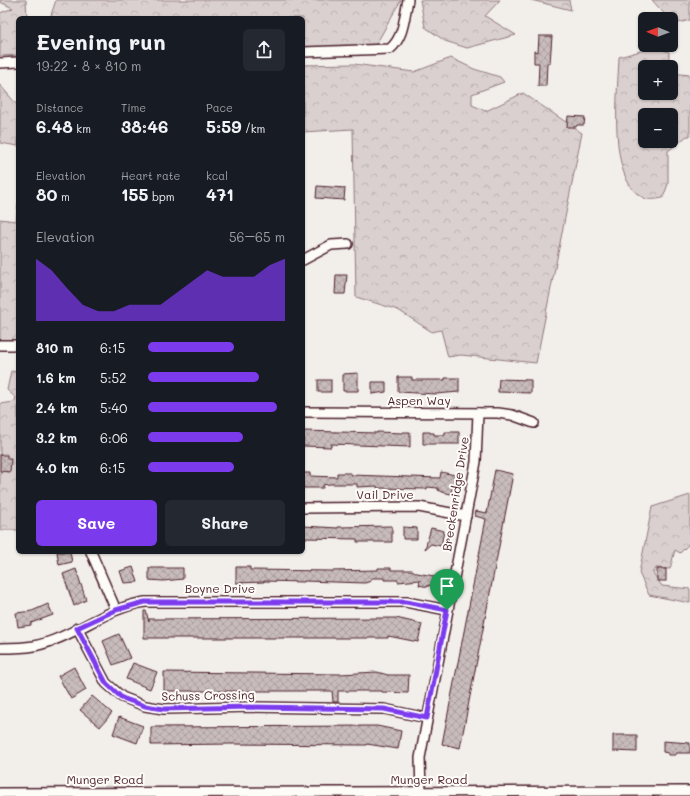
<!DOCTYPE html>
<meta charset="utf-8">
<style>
:root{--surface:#171b24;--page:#242831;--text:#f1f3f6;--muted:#9ea1a6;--accent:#7c3aed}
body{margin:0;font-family:Mali,sans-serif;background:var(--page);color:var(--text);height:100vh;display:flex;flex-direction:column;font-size:15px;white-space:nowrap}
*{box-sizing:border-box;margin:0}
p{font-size:13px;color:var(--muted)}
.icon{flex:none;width:22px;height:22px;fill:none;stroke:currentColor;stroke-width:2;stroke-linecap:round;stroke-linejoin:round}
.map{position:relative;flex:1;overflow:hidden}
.drawer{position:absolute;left:16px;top:16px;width:289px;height:538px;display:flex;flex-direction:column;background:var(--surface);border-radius:6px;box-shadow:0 1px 3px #0004}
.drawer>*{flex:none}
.needle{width:26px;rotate:271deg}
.fabs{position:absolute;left:638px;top:12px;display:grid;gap:8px}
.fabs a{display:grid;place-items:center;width:40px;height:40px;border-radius:6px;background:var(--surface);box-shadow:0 1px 3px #0004;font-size:20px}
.pin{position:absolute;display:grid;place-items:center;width:34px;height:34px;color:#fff;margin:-41px -17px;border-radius:50% 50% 50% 0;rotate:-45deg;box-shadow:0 0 4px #0007}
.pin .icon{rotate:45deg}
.round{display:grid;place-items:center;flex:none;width:42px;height:42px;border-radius:6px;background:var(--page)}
.headline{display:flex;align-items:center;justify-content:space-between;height:68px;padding:0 20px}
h1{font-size:22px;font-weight:800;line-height:30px}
.figures{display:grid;grid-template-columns:repeat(3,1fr);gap:6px;height:68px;padding:4px 20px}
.figures div{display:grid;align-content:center}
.figures b{font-size:17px;font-weight:800}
.figures small{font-size:11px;font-weight:400}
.figures p{font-size:11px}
.chart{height:112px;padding:8px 20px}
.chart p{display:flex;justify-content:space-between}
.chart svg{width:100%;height:72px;margin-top:4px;fill:var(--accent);opacity:.7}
.button{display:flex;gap:8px;margin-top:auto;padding:8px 20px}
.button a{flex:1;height:46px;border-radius:6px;background:var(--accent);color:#fff;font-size:16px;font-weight:800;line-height:46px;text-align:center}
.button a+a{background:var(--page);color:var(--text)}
ul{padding:0 20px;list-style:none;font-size:13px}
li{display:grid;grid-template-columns:64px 48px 1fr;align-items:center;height:30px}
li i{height:10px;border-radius:5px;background:var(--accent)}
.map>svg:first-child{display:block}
</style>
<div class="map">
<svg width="690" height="796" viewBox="0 0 690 796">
<defs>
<pattern id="forest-crowns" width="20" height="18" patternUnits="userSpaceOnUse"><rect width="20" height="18" fill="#d9d0cf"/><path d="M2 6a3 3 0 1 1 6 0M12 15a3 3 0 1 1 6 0" fill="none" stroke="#bcb2b2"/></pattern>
<pattern id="building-cross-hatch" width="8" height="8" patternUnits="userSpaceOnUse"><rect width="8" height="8" fill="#c8bbbb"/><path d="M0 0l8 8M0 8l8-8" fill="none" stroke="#ada0a1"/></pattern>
</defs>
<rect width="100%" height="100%" fill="#f2efeb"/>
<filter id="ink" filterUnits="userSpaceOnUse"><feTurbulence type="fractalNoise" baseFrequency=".025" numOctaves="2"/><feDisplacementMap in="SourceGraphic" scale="8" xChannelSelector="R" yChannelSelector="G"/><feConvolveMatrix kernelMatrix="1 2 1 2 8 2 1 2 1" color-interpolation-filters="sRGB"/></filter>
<g filter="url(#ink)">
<g fill="url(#forest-crowns)" stroke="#92787d" fill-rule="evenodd">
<polygon points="0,0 26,0 27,18 18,18 18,55 0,56 0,42 2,42 0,40 0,13 13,8 0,2"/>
<polygon points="56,0 401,0 374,48 303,50 303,18 50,18"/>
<polygon points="420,0 500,0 485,16 516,35 467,48 445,41 425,27"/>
<polygon points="532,0 569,0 571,10 531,0"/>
<polygon points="652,0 690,0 690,20 674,24 671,19 669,19"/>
<path d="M 655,47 L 669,52 L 669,67 L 645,67 L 645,93 L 671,93 L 671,73 L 690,75 L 690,136 L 687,136 L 668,151 L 668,184 L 663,198 C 656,199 649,201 642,197 C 607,178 618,91 619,57 ZM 645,115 L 671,115 L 671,141 L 645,141 Z"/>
<polygon points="451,58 474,69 500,77 504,82 472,94 472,105 486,111 523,93 582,133 536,363 461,355 448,357 441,330 432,332 398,310 356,297 353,129 303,132 303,65 354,64 414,72"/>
<polygon points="0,85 18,106 18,146 0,143"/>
<polygon points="18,204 18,341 0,343 0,219 16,221"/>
<polygon points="11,371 18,372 18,530 0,530 0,404 14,402 16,398 7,390"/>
<polygon points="690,495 690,543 680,553 675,550 670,569 656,568 653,573 662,586 690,589 690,603 649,595 639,573 652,507"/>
</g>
<g fill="url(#building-cross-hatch)" stroke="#4a1f2b">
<polygon points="539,36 552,36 550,63 547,63 546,86 538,86 539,63 534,63 534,51 538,52"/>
<polygon points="568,116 585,117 584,125 577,125 576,127 567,127"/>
<polygon points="317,186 345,188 344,200 316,198"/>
<polygon points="336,275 347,275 345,294 335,294"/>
<polygon points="358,373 358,391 343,391 343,374"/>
<polygon points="398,377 412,377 412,380 445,380 445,378 459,378 459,392 436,394 398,392"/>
<polygon points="499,379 531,380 531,393 498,392"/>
<rect x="318" y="380" width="13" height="12"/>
<polygon points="372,382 386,382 386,392 372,394"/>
<polygon points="303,431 377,433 377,432 403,433 403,432 410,432 410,447 331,444 331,447 303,446"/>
<polygon points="423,432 430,432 430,433 434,433 434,435 445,435 445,432 459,432 459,444 423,444"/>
<polygon points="0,455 7,455 7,459 11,459 10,472 0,471"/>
<polygon points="495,470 513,474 460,748 442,744 486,519 475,516 476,511 487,513"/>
<polygon points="441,472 455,475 451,494 442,492 438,490 438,488 427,487 427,489 377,488 377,486 357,487 357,484 330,484 323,485 323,488 303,488 303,473 310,473 310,476 337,477 337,473 351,473 351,475 440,478"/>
<polygon points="303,526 338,528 338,527 392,526 392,542 357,542 357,539 303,538"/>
<polygon points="403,527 417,528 417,539 403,539"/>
<polygon points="431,528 444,531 441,546 431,544 425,549"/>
<polygon points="57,552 70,552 72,562 59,565"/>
<polygon points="133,567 138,582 124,583 120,571"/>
<polygon points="236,567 250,567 250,570 331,571 378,570 378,568 391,568 391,570 412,570 417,573 434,576 432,586 428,585 428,587 419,585 420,580 398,582 398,580 384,580 384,578 371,578 371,581 365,583 304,581 304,582 264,581 264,582 236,583"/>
<polygon points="149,568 183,568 183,579 163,581 149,580"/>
<polygon points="76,569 86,600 74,606 63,574"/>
<rect x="657" y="569" width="9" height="12"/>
<polygon points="48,604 53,615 31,623 31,625 18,627 16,613 32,611"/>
<polygon points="144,611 146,611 149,622 149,619 396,618 422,624 418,642 388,636 388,638 144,638"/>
<polygon points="119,634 130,658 113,665 103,641"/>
<polygon points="133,663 157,672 150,689 126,679"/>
<polygon points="74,667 86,690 71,699 58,676"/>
<polygon points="164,672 340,674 377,672 388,675 409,675 408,693 382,692 382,691 338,691 338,702 333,702 332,691 164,691"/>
<polygon points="92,696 112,713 100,727 80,710"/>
<polygon points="119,717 143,726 137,743 113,734"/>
<polygon points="377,726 401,731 398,749 367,744 367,745 361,745 233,744 151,745 151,727"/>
<polygon points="613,735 637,735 637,752 613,751"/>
<polygon points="663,741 690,743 690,753 676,753 676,755 668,755 668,753 663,752"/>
</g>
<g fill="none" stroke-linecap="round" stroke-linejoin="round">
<defs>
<g id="minor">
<path d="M 303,52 L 390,49 C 404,37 404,18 408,0"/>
<polyline points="0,63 18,62"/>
<polyline points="303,260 331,245 348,244"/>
<polyline points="0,345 18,345"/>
<polyline points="303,412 498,413 512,415 534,423"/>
<polyline points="303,508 419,507 466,516"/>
<polyline points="91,552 116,610"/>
<polyline points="77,628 106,683 122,697 145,706 164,709 250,707 384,709 427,718"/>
<path d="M 0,648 C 11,648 23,648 34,646 C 73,638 105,608 145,602 L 406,602 L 447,610"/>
<polyline points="421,792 420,758 476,462 478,413"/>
<polyline points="0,793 690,791"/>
</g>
</defs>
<use href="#minor" stroke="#4a1f2b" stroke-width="12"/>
<use href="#minor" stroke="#fdfcf7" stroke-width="9"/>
</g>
</g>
<g fill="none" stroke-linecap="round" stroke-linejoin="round" filter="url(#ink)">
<defs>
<polygon id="route" points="145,602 406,602 447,610 427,718 384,709 250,707 164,709 145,706 122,698 106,683 77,628 116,610"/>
</defs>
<use href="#route" stroke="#fff" stroke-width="8"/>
<use href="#route" stroke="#7c3aed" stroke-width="5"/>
</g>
<g text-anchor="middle" stroke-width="4" stroke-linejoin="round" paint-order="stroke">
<g font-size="12" fill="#4a1f2b" stroke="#fdfcf7">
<text x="419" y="405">Aspen Way</text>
<text transform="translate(456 494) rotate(-81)" y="4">Breckenridge Drive</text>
<text x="385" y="499">Vail Drive</text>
<text x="220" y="593">Boyne Drive</text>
<text transform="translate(208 696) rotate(-1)" y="4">Schuss Crossing</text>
<text x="105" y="784">Munger Road</text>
<text x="429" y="784">Munger Road</text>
</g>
</g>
</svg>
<div class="fabs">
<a><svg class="needle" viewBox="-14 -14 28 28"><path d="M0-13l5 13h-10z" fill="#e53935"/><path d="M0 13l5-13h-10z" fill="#9ea1a6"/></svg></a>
<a>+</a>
<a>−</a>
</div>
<div class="pin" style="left:447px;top:610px;background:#1e9e55"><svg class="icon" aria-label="arrive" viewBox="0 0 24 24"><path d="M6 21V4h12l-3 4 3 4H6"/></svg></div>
<section class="drawer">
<div class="headline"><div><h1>Evening run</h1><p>19:22 · 8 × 810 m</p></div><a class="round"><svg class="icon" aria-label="share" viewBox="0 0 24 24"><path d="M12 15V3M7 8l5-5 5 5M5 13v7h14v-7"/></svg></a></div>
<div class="figures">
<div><p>Distance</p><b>6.48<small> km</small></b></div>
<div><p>Time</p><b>38:46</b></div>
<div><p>Pace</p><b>5:59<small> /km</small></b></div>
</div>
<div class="figures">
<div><p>Elevation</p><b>80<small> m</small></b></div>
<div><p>Heart rate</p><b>155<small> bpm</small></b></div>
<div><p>kcal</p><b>471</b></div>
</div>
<div class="chart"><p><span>Elevation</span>56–65 m</p>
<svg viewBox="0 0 160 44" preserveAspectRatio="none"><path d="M0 44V6L10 13L20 24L30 34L40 38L50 38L60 34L70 34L80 34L90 27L100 20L110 13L120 17L130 17L140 17L150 10L160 6V44z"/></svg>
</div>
<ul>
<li><b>810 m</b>6:15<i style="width:63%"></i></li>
<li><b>1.6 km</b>5:52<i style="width:81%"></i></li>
<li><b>2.4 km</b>5:40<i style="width:94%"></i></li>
<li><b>3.2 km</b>6:06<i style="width:69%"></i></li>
<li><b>4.0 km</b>6:15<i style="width:63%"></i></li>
</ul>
<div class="button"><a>Save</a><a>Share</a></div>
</section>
</div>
